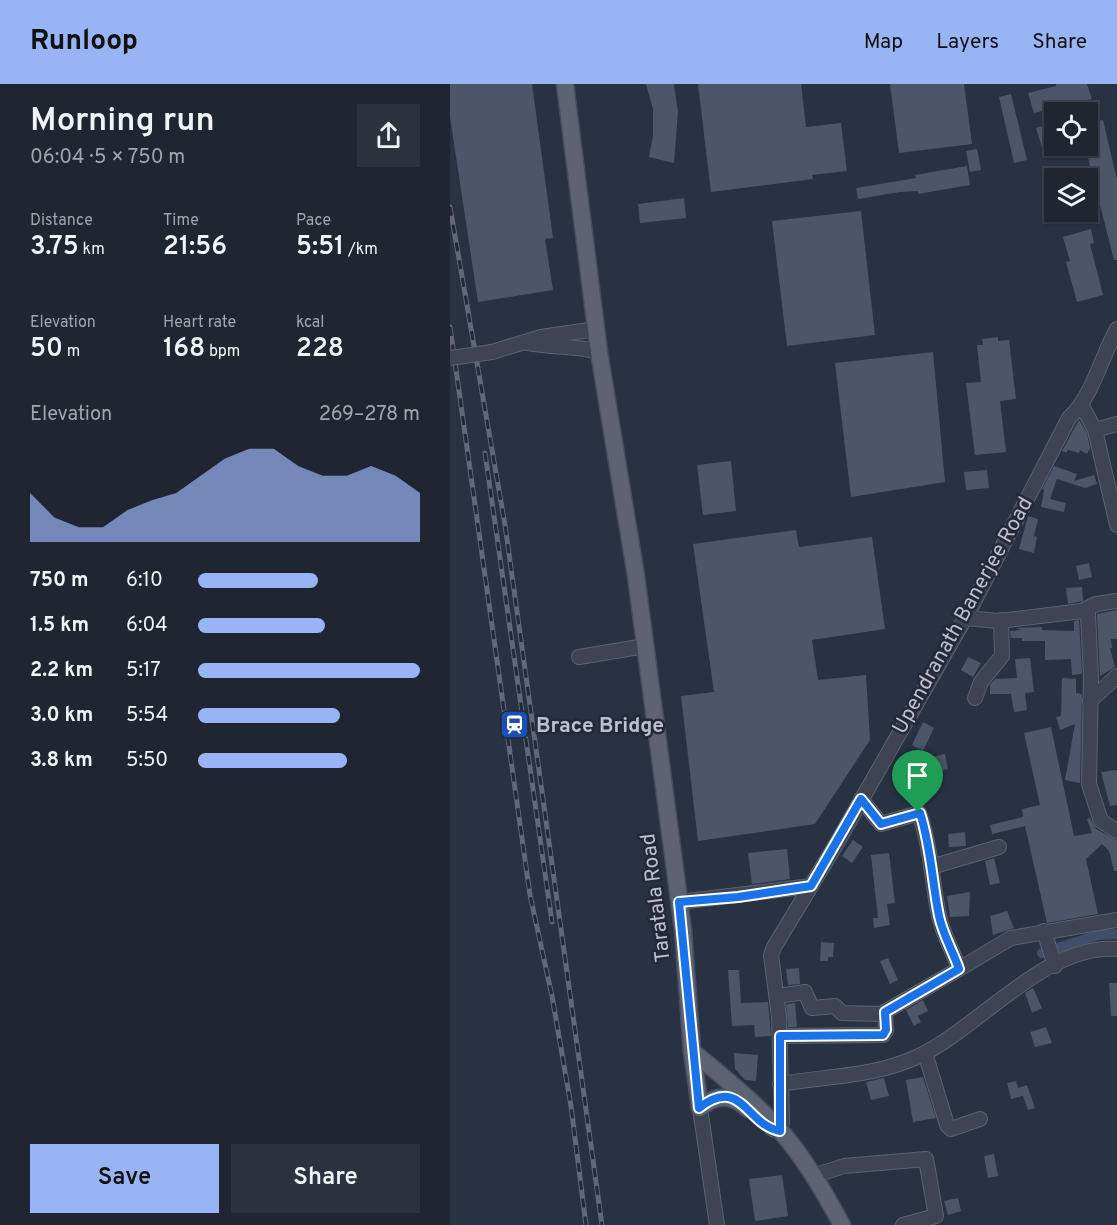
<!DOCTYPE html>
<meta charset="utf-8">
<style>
:root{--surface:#1f2632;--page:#2c323e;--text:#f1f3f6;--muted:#a1a5ac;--line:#3c434d;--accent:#98b4f4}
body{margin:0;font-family:Overpass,sans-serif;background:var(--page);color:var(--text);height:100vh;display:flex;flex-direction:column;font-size:22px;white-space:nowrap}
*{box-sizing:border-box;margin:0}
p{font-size:20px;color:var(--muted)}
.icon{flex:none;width:33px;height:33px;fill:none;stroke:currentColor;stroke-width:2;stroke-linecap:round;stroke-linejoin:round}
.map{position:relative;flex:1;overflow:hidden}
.sheet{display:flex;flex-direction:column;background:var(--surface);width:450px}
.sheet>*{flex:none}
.tools{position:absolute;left:594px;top:18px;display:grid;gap:12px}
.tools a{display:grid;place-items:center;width:54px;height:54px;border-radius:0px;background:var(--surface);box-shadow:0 2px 4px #0004,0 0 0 2px var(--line);font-size:30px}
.pin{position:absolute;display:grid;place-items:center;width:51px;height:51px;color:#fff;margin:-62px -26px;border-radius:50% 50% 50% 0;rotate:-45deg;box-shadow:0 0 6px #0007}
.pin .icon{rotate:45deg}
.round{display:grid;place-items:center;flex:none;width:63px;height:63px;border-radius:0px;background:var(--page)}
.headline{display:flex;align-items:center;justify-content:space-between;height:102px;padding:0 30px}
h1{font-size:33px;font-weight:600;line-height:45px}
.figures{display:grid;grid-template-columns:repeat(3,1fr);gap:9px;height:102px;padding:6px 30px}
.figures div{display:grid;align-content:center}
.figures b{font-size:26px;font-weight:600}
.figures small{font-size:16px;font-weight:400}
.figures p{font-size:16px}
.chart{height:168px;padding:12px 30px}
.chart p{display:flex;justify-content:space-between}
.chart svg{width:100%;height:108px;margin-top:6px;fill:var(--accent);opacity:.7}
.button{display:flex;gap:12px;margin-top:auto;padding:12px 30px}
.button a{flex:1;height:69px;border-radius:0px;background:var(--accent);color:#111;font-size:24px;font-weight:600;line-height:69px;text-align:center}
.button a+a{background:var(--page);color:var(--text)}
ul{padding:0 30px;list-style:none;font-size:20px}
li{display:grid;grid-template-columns:96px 72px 1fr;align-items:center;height:45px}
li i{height:15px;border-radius:8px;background:var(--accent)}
header{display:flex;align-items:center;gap:36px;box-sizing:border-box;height:84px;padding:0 30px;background:var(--accent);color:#111}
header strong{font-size:28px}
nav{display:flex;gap:33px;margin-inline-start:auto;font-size:21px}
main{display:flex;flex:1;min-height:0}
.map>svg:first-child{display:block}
</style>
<header>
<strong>Runloop</strong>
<nav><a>Map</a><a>Layers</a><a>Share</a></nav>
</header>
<main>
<section class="sheet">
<div class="headline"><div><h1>Morning run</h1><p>06:04 · 5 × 750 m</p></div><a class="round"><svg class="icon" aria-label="share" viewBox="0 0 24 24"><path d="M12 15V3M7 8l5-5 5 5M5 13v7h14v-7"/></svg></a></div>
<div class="figures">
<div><p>Distance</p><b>3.75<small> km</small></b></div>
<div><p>Time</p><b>21:56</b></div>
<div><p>Pace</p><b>5:51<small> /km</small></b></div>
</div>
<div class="figures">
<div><p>Elevation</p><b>50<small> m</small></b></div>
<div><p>Heart rate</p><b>168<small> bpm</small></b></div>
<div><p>kcal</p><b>228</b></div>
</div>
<div class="chart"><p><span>Elevation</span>269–278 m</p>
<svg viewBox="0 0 160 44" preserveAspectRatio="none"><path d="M0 44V24L10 34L20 38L30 38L40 31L50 27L60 24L70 17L80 10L90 6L100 6L110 13L120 17L130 17L140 13L150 17L160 24V44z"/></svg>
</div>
<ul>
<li><b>750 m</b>6:10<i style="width:54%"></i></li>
<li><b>1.5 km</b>6:04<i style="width:57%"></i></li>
<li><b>2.2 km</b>5:17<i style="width:100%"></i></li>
<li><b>3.0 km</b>5:54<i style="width:64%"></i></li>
<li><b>3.8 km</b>5:50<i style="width:67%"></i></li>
</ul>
<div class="button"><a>Save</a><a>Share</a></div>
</section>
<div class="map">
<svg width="667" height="1141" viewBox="0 0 667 1141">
<rect width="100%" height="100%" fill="#293243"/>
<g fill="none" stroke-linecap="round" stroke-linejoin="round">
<polyline stroke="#404e6b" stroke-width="10" points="592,869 648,851 667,850"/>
</g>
<g fill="#4d5669">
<polygon points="0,0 82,0 103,154 95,155 103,206 28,218 0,33"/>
<polygon points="196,0 224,0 228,28 224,79 199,73 203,52 203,25"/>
<polygon points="248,0 351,0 356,43 391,39 397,87 362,91 363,95 261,108"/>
<polygon points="440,0 514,0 522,60 449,69"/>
<polygon points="606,0 637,0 642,15 584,29 578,9 606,2"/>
<polygon points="561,10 577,76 564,79 549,13"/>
<polygon points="653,36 667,96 667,176 664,176 635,62 638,62 638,40"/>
<polygon points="604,39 604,64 593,67 586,44"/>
<polygon points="527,65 531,86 520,88 516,67"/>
<polygon points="517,82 520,101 468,110 468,107 450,108 408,115 406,104 466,94 465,91"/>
<polygon points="234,114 236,134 190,139 188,120"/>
<polygon points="411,127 425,251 337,262 322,137"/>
<polygon points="641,145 644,159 640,160 653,211 627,218 616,178 620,177 613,153"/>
<polygon points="548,253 548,257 559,256 566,315 550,317 556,368 525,371 516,299 531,298 527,261 533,261 532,255"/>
<polygon points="483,268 495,398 401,413 385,279"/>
<polygon points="629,336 637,349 640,364 637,370 630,366 629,369 618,366 616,369 612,367"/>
<polygon points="281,377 286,427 253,431 247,381"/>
<polygon points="604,382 627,390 624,397 644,391 647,400 635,404 607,395 600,415 616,419 614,428 591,423 594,406 592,405"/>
<polygon points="537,386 539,404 516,406 514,388"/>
<polygon points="578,432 588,435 584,452 587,453 584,469 569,465"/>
<polygon points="346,446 349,463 422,453 435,545 362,556 368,596 416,591 420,656 365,740 248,757 231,612 264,608 243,460"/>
<polygon points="639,479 642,493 629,496 626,482"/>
<polygon points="632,503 633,517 618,520 616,504"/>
<polygon points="667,526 667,555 661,555 662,564 660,564 665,583 650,592 647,530"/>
<polygon points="629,536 632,590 622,591 621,575 595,576 595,557 572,557 572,554 561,554 560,547 572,546 566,544 592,543 592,546 624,547 624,537"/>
<polygon points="518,573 531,579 523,593 511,586"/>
<polygon points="580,574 584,608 575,609 577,626 564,628 561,610 540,610 540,601 545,595 567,594 565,575"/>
<polygon points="612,594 626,595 626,609 632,610 630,699 615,696 625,640 610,646 606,633 611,632"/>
<polygon points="473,638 484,644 473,667 462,661"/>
<polygon points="601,643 624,752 642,749 637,735 640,734 646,745 667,756 667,787 664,787 659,767 652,760 636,775 648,830 597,839 575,742 542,750 540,741 573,733 572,725 590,721 574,649"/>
<polygon points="495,670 498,685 478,690 480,696 448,691 447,682"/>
<polygon points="667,686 667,721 660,722 651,688"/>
<polygon points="515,748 516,762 499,763 498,750"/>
<polygon points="403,756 413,763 402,779 392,772"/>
<polygon points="337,765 340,795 302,800 298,769"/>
<polygon points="439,769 445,819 437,820 440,841 424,844 423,834 428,834 421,771"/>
<polygon points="544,774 550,799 540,801 535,777"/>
<polygon points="520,808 519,832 500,833 497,812"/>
<polygon points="557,827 564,844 543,851 540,832"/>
<polygon points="371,858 384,859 383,873 378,873 378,877 370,877"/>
<polygon points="438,874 448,896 440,900 430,877"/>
<polygon points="349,884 350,900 338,901 336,885"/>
<polygon points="278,886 289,886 291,919 318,918 321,952 305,953 304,941 282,942"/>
<polygon points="659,899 667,899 667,932 661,932"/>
<polygon points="583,904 592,924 582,929 575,909"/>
<polygon points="473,916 478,927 468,932 471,938 464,942 456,926"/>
<polygon points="345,919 347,943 338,943 336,920"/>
<polygon points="596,943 602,959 585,963 580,948"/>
<polygon points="284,969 308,971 306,997 295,996 285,985"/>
<polygon points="473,993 486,1034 463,1038 456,996"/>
<polygon points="434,994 439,1012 421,1016 416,998"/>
<polygon points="566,997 568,1004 577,1001 585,1024 578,1026 573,1012 561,1015 557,999"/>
<polygon points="544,1070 548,1092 538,1094 534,1072"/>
<polygon points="332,1091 338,1132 305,1137 299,1095"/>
<polygon points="508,1114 511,1127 498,1131 494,1117"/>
</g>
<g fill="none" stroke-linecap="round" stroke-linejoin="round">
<defs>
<g id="minor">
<path d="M 77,259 C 101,264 125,261 149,268"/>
<polyline points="42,268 91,253 146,245"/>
<polyline points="632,322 645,346 667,441"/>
<polyline points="645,346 667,340"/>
<polyline points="632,527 646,520 667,517"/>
<polyline points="515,534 549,537 632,527 638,530 641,593 639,700 651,737 667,747"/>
<polyline points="129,573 195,562"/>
<polyline points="525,614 531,598 552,572 551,536"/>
<polyline points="640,617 667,592"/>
<polyline points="481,783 549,763"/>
<polyline points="229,818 361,802"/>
<polyline points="594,847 605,882"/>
<polyline points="509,885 561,854 667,836"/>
<path d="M 327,912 L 355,908 L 362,924 L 385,922 L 392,929 L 431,930 L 509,885 C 503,867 493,851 489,832 C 482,798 481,762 469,729 L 431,740 L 411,715"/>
<polyline points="330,952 433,951 436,947 435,928"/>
<polyline points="475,969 497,1041 501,1045 530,1035"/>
<path d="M 330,1000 C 377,992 425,993 469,972 C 530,943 596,859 667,865"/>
<polyline points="250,1024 267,1141"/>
<path d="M 322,1045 L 330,1047 L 332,1037 L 329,933 L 321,871 L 324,863 L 384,764 L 518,529 L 619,334 C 643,312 651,273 667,245"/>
<polyline points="363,1092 394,1082 476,1075 486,1132 453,1141"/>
</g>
<g id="major">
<polyline points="115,0 149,268 186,492 233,846 242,967 250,1024"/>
<path d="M 242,967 C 272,992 302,1016 328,1044 C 354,1073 374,1108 392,1141"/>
<path d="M 250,1024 C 267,1010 281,1010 298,1025"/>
</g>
</defs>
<use href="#minor" stroke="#5c6270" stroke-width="16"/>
<use href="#major" stroke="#474d5c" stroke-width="19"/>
<use href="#minor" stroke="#3d4453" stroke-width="14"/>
<use href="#major" stroke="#5c6372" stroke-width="16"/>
<defs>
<g id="rail">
<polyline points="0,123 55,441 152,1141"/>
<polyline points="0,243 80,811 102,912 121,1022 136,1141"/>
<polyline points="35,369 102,838"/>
</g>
</defs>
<use href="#rail" stroke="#606879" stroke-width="5"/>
<use href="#rail" stroke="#222938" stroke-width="3" stroke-dasharray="9" stroke-linecap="butt"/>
<defs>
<polyline id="minor-bridge" points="0,274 42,268"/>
</defs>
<use href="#minor-bridge" stroke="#5c6270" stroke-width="16" stroke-linecap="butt"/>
<use href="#minor-bridge" stroke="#3d4453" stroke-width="14"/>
</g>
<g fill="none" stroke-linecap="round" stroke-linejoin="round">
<defs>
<path id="route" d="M 411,715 L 431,740 L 470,729 C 481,762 482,798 489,832 C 493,851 503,867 509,885 L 435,928 L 436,946 L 433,951 L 330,952 L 330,1047 C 296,1041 292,991 249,1024 L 229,818 L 288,813 L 361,802 Z"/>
</defs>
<use href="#route" stroke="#fff" stroke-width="12"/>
<use href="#route" stroke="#1a73e8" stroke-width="8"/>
</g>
<defs>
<symbol id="station-square" viewBox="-11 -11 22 22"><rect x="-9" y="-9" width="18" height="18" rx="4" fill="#1a4fb4" stroke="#222938"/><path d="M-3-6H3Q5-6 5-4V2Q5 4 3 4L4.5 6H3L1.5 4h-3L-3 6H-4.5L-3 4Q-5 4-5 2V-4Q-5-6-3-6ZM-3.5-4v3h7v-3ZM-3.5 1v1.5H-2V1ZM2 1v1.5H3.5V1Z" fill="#fff"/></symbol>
</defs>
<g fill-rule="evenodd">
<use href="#station-square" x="48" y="624" width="33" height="33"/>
</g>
<g text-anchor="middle" stroke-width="5" stroke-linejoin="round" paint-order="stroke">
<g font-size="21" fill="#bbc0cc" stroke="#222938">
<text transform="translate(512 531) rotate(-61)" y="7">Upendranath Banerjee Road</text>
<text transform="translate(205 814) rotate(-97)" y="7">Taratala Road</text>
</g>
<g font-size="21" font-weight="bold" fill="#bbc0cc" stroke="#222938" text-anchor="start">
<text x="86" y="648">Brace Bridge</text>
</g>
</g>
</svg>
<div class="tools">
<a><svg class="icon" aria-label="locate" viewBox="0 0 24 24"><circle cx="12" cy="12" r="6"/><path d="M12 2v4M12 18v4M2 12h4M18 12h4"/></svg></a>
<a><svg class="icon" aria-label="layers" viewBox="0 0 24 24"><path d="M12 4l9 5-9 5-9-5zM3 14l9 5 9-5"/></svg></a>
</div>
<div class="pin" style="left:468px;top:728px;background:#1e9e55"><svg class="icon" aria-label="arrive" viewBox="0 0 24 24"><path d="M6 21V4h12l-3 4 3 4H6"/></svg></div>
</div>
</main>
